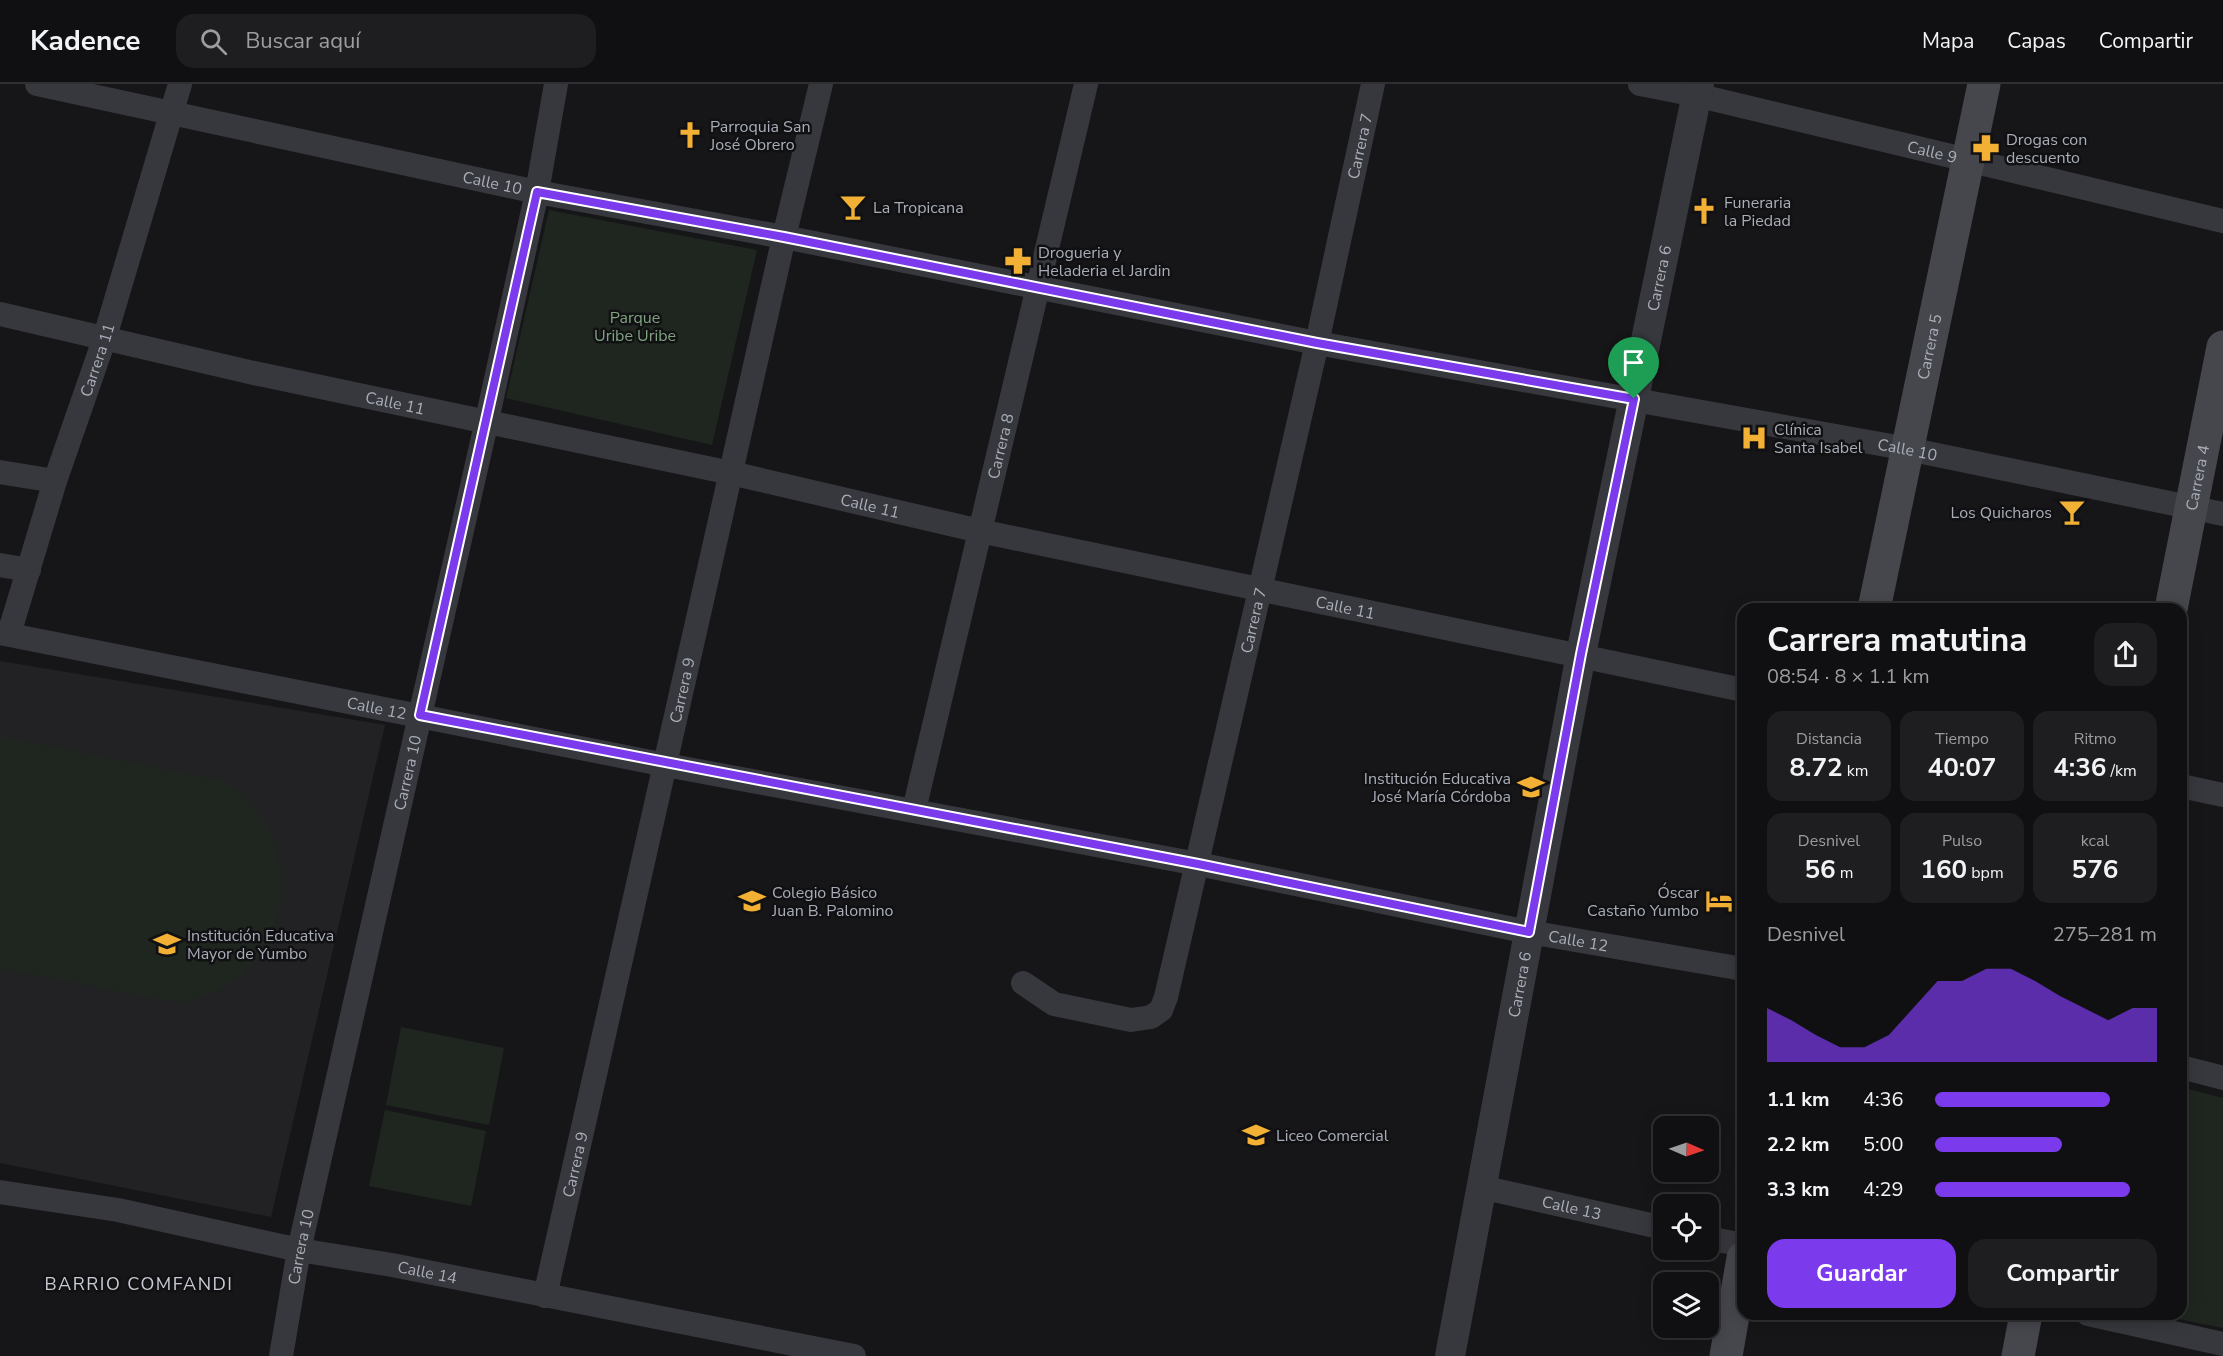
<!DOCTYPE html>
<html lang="es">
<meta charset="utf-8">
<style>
:root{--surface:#101012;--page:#1e1e20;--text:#f1f3f6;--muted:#9c9d9f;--line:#303032;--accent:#7c3aed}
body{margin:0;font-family:"Nunito Sans",sans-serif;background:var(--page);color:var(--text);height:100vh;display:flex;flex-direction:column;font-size:22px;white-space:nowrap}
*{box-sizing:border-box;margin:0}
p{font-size:20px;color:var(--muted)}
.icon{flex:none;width:33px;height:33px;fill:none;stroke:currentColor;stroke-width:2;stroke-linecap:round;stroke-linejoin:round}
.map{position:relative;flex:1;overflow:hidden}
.panel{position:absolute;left:1737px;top:519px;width:450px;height:717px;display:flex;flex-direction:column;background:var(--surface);border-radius:18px;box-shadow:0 3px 15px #0003,0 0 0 2px var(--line)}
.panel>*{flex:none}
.needle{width:39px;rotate:92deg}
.controls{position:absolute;left:1653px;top:1032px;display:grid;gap:12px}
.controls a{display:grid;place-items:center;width:66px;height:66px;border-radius:12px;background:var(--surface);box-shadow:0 3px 15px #0003,0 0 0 2px var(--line);font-size:30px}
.pin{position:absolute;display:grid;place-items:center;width:51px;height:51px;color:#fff;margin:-62px -26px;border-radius:50% 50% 50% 0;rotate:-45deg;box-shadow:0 0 6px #0007}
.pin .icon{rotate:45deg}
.round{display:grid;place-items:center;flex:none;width:63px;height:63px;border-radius:18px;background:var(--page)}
.headline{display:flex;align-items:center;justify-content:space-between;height:102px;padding:0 30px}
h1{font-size:33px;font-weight:700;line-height:45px}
.stats{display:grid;grid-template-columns:repeat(3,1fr);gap:9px;height:102px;padding:6px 30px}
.stats div{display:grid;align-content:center;border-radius:15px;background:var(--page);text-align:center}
.stats b{font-size:26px;font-weight:700}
.stats small{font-size:16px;font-weight:400}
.stats p{font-size:16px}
.chart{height:168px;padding:12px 30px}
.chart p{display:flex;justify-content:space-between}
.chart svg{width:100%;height:108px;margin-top:6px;fill:var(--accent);opacity:.7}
.button{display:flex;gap:12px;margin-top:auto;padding:12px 30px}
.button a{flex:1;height:69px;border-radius:18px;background:var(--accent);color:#fff;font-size:24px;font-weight:700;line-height:69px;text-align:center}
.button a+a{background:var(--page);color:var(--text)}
ul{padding:0 30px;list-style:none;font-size:20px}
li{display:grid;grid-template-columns:96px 72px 1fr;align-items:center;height:45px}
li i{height:15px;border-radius:8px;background:var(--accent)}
header{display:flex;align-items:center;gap:36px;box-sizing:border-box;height:84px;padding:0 30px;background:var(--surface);border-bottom:2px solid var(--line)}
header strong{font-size:28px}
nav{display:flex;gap:33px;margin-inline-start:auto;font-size:21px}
.search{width:420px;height:54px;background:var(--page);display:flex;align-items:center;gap:15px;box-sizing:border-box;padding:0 21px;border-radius:18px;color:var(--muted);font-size:22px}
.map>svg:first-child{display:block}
</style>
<header>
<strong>Kadence</strong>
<div class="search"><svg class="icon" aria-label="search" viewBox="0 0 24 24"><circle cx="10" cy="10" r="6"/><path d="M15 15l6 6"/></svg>Buscar aquí</div>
<nav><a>Mapa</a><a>Capas</a><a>Compartir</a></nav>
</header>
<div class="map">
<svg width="2223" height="1272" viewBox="0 0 2223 1272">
<rect width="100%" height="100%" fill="#161618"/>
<polygon fill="#222225" points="0,577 385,641 271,1133 0,1079"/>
<g fill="#1e261f">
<polygon points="549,126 757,166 712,361 506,314"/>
<path d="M 0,652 L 223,697 C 320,756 291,903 178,919 L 0,884 Z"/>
<polygon points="401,943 504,964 489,1041 386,1021"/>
<polygon points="2181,1003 2223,1014 2223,1244 2154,1230 2181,1230"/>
<polygon points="385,1026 486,1047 471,1122 369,1102"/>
</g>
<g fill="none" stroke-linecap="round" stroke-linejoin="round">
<g stroke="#37383d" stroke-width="24">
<path id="s1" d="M 37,0 L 537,108 L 784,153 L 1317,259 L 1908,365 L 2223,430"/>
<path id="s2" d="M 1640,0 L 1696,11 L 2223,137"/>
<path id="s3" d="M 0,230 L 254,289 L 731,389 L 980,447 L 1743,606"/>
<polyline points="0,388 55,397"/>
<polyline points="0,481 29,486"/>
<path id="s4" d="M 0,549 L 666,681 L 1198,780 L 1529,848 L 1743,885"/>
<path id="s5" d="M 9,550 L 55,397 L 104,256 L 180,0"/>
<polyline points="2181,702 2223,711"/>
<path id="s6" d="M 914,726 L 1086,0"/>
<path id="s7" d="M 1023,899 L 1054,920 L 1131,936 L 1151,933 L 1161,926 L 1166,913 L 1317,259 L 1373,0"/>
<polyline points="2181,983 2223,994"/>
<path id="s8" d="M 1481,1103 L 1664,1144"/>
<path id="s9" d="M 0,1108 L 118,1126 L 299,1166 L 392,1181 L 854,1272"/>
<polyline points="1708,1154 1743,1161"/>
<path id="s10" d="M 545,1212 L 784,153 L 821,0"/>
<polyline points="2088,1230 2223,1260"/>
<path id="s11" d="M 281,1272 L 299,1166 L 487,336 L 537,108 L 556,0"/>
</g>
<path stroke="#37383d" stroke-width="30" id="s12" d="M 1450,1272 L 1581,570 L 1699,0"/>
<g stroke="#45474d" stroke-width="33">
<path id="s13" d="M 1874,525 L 1984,0"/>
<path id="s14" d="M 2171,525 L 2223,263"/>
<polyline points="1726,1272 1743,1174"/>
<polyline points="2018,1272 2026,1230"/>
</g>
</g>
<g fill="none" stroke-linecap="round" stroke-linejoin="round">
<defs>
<polygon id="route" points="537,108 784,153 1317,259 1634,315 1581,570 1529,848 1198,780 420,631"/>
</defs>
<use href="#route" stroke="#fff" stroke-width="12"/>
<use href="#route" stroke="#7c3aed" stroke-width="8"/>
</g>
<defs>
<symbol id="church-bare" viewBox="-9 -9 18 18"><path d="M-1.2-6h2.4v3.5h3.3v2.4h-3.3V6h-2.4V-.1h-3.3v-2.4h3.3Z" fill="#f2b134" stroke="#111113" stroke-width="2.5" paint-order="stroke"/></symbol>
<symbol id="pharmacy-bare" viewBox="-9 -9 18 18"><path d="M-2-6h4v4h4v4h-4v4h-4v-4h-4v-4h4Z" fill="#f2b134" stroke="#111113" stroke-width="2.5" paint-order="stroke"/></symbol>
<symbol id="bar-bare" viewBox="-9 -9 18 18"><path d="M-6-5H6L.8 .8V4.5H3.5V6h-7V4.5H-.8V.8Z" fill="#f2b134" stroke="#111113" stroke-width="2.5" paint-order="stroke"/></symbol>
<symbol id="hospital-bare" viewBox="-9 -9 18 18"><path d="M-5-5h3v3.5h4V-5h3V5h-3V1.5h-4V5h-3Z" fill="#f2b134" stroke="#111113" stroke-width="2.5" paint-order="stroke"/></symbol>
<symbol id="school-bare" viewBox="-9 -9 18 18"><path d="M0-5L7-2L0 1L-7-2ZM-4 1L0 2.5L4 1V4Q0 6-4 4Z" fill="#f2b134" stroke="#111113" stroke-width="2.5" paint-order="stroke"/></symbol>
<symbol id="hotel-bare" viewBox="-9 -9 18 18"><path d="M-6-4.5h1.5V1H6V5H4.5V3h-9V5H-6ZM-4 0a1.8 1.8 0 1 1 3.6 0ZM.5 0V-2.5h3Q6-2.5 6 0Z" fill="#f2b134" stroke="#111113" stroke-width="2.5" paint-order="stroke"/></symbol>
</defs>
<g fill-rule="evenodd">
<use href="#church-bare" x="671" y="32" width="38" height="38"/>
<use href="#pharmacy-bare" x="1967" y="45" width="38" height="38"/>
<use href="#bar-bare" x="834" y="104" width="38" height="38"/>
<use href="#church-bare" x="1685" y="108" width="38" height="38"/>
<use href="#pharmacy-bare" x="999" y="158" width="38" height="38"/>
<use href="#hospital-bare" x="1735" y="335" width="38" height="38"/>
<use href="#bar-bare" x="2053" y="409" width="38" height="38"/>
<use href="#school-bare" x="1512" y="684" width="38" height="38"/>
<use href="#school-bare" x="733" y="798" width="38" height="38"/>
<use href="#hotel-bare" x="1700" y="798" width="38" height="38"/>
<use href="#school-bare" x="148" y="841" width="38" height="38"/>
<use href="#school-bare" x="1237" y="1032" width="38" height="38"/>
</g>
<g text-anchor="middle" stroke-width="5" stroke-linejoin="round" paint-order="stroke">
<g font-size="16" fill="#a8adb8" stroke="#111113" text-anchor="start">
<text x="710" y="48">Parroquia San<tspan x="710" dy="18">José Obrero</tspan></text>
<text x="2006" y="61">Drogas con<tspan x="2006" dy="18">descuento</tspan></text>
<text x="1724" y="124">Funeraria<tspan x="1724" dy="18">la Piedad</tspan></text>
<text x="873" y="129">La Tropicana</text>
<text x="1038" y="174">Drogueria y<tspan x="1038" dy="18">Heladeria el Jardin</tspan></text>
<text x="1774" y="351">Clínica<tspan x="1774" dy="18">Santa Isabel</tspan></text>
<text x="2052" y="434" text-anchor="end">Los Quicharos</text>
<text x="1511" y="700" text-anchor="end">Institución Educativa<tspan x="1511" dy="18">José María Córdoba</tspan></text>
<text x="772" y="814">Colegio Básico<tspan x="772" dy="18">Juan B. Palomino</tspan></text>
<text x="1699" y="814" text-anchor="end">Óscar<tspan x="1699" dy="18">Castaño Yumbo</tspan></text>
<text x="187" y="857">Institución Educativa<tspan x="187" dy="18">Mayor de Yumbo</tspan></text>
<text x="1276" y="1057">Liceo Comercial</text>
</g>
<g font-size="16" fill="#a8adb8" stroke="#111113">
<text dy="6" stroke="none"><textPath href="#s7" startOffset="1035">Carrera 7</textPath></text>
<text dy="6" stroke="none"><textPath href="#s2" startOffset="300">Calle 9</textPath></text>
<text dy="6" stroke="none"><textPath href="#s1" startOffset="466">Calle 10</textPath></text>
<text dy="6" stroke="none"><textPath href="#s12" startOffset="1098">Carrera 6</textPath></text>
<text dy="6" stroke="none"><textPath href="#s13" startOffset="268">Carrera 5</textPath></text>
<text dy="6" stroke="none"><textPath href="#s5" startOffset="288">Carrera 11</textPath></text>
<text dy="6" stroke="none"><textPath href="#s3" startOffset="405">Calle 11</textPath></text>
<text dy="6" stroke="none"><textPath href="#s6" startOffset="374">Carrera 8</textPath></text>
<text dy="6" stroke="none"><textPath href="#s1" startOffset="1906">Calle 10</textPath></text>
<text dy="6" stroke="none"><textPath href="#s14" startOffset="134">Carrera 4</textPath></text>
<text dy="6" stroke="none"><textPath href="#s3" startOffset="891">Calle 11</textPath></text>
<text dy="6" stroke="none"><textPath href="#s3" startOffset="1377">Calle 11</textPath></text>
<text dy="6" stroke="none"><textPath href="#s7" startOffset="549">Carrera 7</textPath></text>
<text dy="6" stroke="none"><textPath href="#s10" startOffset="621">Carrera 9</textPath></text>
<text dy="6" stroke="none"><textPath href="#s4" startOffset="384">Calle 12</textPath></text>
<text dy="6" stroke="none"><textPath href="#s11" startOffset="597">Carrera 10</textPath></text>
<text dy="6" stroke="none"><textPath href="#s4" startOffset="1608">Calle 12</textPath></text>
<text dy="6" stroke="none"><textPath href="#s12" startOffset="378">Carrera 6</textPath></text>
<text dy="6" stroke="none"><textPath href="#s10" startOffset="135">Carrera 9</textPath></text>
<text dy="6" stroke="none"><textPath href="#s8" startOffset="93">Calle 13</textPath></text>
<text dy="6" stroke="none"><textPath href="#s11" startOffset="111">Carrera 10</textPath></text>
<text dy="6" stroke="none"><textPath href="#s9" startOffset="435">Calle 14</textPath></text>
</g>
<g font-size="16" fill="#7fa381" stroke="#111113">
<text x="635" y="239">Parque<tspan x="635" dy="18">Uribe Uribe</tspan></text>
</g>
<g font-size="18" letter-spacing="1.5" fill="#c9ccd4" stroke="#111113">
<text x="139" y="1206">BARRIO COMFANDI</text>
</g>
</g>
</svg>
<div class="controls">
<a><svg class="needle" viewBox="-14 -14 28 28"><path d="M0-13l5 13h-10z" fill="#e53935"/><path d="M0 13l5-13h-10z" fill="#9c9d9f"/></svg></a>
<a><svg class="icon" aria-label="locate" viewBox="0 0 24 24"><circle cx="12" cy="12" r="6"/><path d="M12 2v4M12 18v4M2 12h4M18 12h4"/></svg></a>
<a><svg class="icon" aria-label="layers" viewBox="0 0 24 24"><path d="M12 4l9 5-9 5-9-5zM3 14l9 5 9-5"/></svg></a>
</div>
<div class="pin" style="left:1634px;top:315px;background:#1e9e55"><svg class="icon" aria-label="arrive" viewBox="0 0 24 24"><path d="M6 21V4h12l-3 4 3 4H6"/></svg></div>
<section class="panel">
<div class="headline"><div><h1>Carrera matutina</h1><p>08:54 · 8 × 1.1 km</p></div><a class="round"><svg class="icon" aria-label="share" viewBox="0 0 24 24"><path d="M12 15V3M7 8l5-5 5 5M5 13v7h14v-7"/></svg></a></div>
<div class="stats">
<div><p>Distancia</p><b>8.72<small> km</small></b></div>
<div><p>Tiempo</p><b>40:07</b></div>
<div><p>Ritmo</p><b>4:36<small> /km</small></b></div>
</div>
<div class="stats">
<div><p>Desnivel</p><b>56<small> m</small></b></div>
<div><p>Pulso</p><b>160<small> bpm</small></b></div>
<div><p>kcal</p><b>576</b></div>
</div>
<div class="chart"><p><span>Desnivel</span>275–281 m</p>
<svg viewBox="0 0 160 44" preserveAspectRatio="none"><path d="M0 44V22L10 27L20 33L30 38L40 38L50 33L60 22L70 11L80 11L90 6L100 6L110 11L120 17L130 22L140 27L150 22L160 22V44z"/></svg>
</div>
<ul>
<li><b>1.1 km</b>4:36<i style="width:79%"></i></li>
<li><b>2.2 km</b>5:00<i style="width:57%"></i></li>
<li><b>3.3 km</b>4:29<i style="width:88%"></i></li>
</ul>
<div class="button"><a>Guardar</a><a>Compartir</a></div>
</section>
</div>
